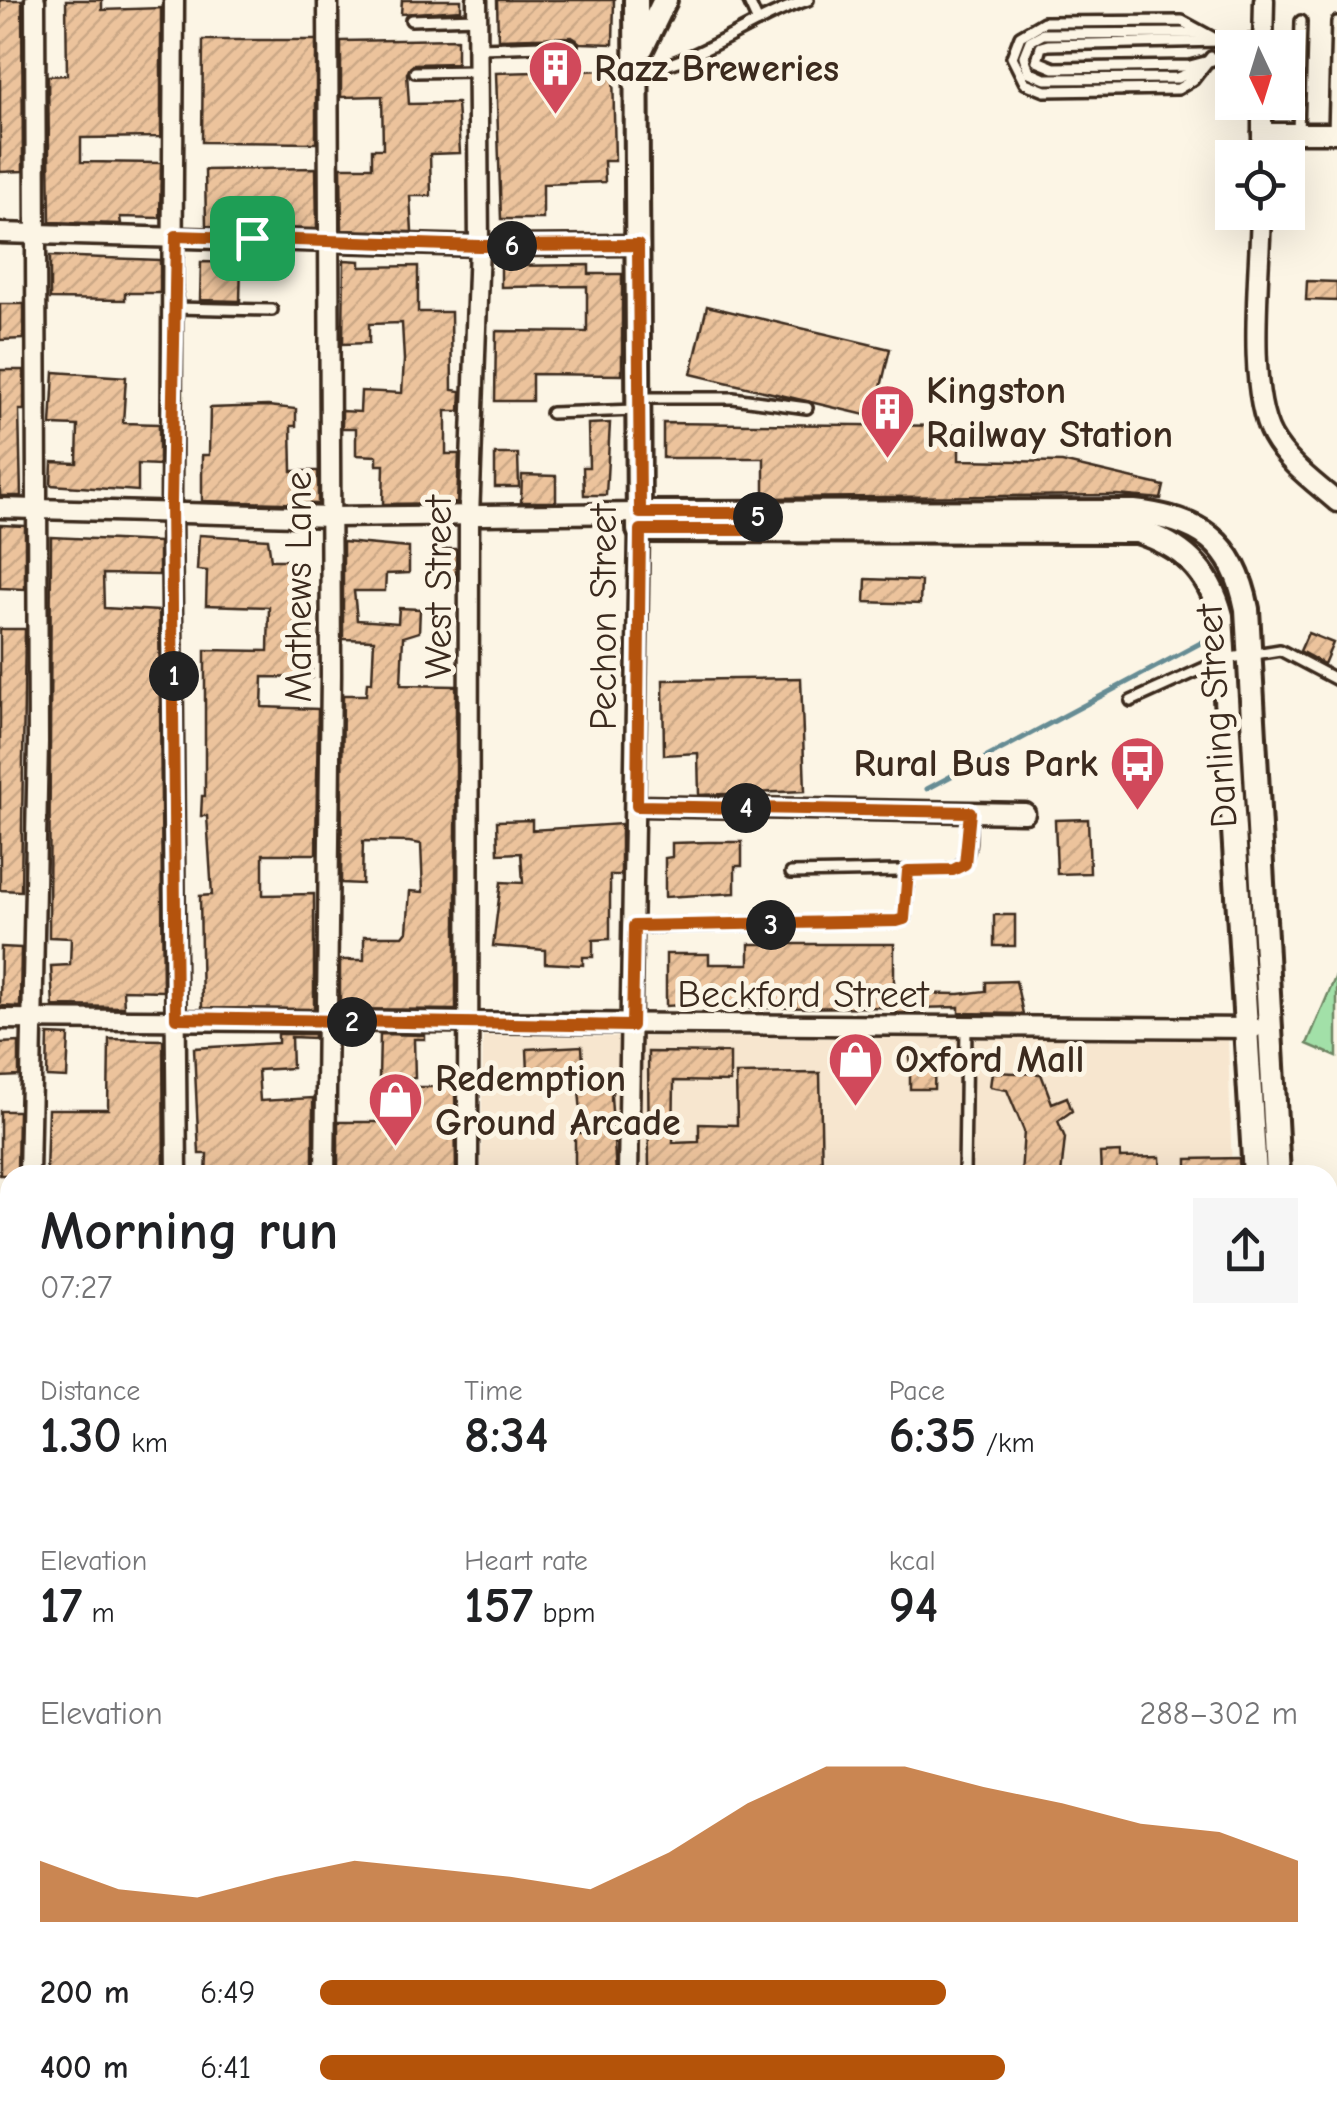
<!DOCTYPE html>
<meta charset="utf-8">
<style>
:root{--surface:#fff;--page:#f6f6f6;--text:#202124;--muted:#757577;--accent:#b45309}
body{margin:0;font-family:"Comic Neue",sans-serif;background:var(--page);color:var(--text);height:100vh;display:flex;flex-direction:column;font-size:38px;white-space:nowrap}
*{box-sizing:border-box;margin:0}
p{font-size:32px;color:var(--muted)}
.icon{flex:none;width:55px;height:55px;fill:none;stroke:currentColor;stroke-width:2;stroke-linecap:round;stroke-linejoin:round}
.map{position:relative;flex:1;overflow:hidden}
.details{position:absolute;left:0px;top:1165px;width:1338px;height:962px;display:flex;flex-direction:column;background:var(--surface);border-radius:30px 30px 0 0;box-shadow:0 10px 40px #0002}
.details>*{flex:none}
.needle{width:65px;rotate:176deg}
.tools{position:absolute;left:1215px;top:30px;display:grid;gap:20px}
.tools a{display:grid;place-items:center;width:90px;height:90px;border-radius:0px;background:var(--surface);box-shadow:0 10px 40px #0002;font-size:50px}
.pin{position:absolute;display:grid;place-items:center;width:85px;height:85px;color:#fff;margin:-42px;border-radius:20px;box-shadow:0 5px 15px #0006}
.km{position:absolute;width:50px;height:50px;margin:-25px;border-radius:50%;background:#222;color:#fff;font-size:28px;line-height:50px;text-align:center}
.round{display:grid;place-items:center;flex:none;width:105px;height:105px;border-radius:0px;background:var(--page)}
.overview{display:flex;align-items:center;justify-content:space-between;height:170px;padding:0 40px}
h1{font-size:55px;font-weight:700;line-height:75px}
.metrics{display:grid;grid-template-columns:repeat(3,1fr);gap:15px;height:170px;padding:10px 40px}
.metrics div{display:grid;align-content:center}
.metrics b{font-size:50px;font-weight:700}
.metrics small{font-size:28px;font-weight:400}
.metrics p{font-size:28px}
.chart{height:280px;padding:20px 40px}
.chart p{display:flex;justify-content:space-between}
.chart svg{width:100%;height:180px;margin-top:10px;fill:var(--accent);opacity:.7}
ul{padding:0 40px;list-style:none;font-size:32px}
li{display:grid;grid-template-columns:160px 120px 1fr;align-items:center;height:75px}
li i{height:25px;border-radius:12px;background:var(--accent)}
.map>svg:first-child{display:block}
</style>
<div class="map">
<svg width="1337" height="2126" viewBox="0 0 1337 2126">
<defs>
<pattern id="building-hatch" width="6" height="6" patternUnits="userSpaceOnUse" patternTransform="scale(2.5)"><rect width="6" height="6" fill="#ecc39c"/><path d="M-1 1l2-2M0 6l6-6M5 7l2-2" fill="none" stroke="#cba886"/></pattern>
</defs>
<rect width="100%" height="100%" fill="#fcf5e5"/>
<filter id="ink" filterUnits="userSpaceOnUse"><feTurbulence type="fractalNoise" baseFrequency=".01" numOctaves="2"/><feDisplacementMap in="SourceGraphic" scale="20" xChannelSelector="R" yChannelSelector="G"/><feConvolveMatrix kernelMatrix="1 2 1 2 8 2 1 2 1" color-interpolation-filters="sRGB"/></filter>
<g filter="url(#ink)">
<polygon fill="#f7e6cf" points="483,1036 1228,1040 1232,1175 481,1175"/>
<polygon fill="#a2e0a8" stroke="#6e8563" stroke-width="2.5" points="1337,973 1337,1057 1307,1044"/>
<g fill="none" stroke-linecap="round" stroke-linejoin="round">
<polyline stroke="#668c94" stroke-width="5" points="927,789 1208,639"/>
</g>
<g fill="url(#building-hatch)" stroke="#3b2a1e" stroke-width="2.5">
<polygon points="0,0 22,0 23,171 0,172"/>
<polygon points="66,0 102,0 102,10 161,8 161,137 81,138 81,162 161,163 160,218 120,217 121,224 50,222 48,76 67,75"/>
<polygon points="402,0 461,0 461,10 401,14"/>
<polygon points="497,0 614,0 613,44 580,43 572,37 498,39"/>
<polygon points="457,39 457,63 414,64 407,73 409,104 457,103 460,153 430,154 431,196 410,196 412,232 342,230 341,167 372,167 372,149 383,149 382,96 341,97 341,41"/>
<polygon points="203,40 316,40 316,143 202,142"/>
<polygon points="613,70 615,161 604,161 605,182 543,184 543,219 501,219 496,73"/>
<polygon points="316,168 317,229 206,226 205,170"/>
<polygon points="50,256 160,260 160,293 125,293 125,300 50,299"/>
<polygon points="344,260 360,261 360,267 418,266 418,312 451,312 452,390 461,391 460,411 446,411 446,454 459,454 457,503 383,504 384,465 377,465 377,456 356,455 356,428 342,428 342,411 360,412 361,391 402,393 404,360 402,323 369,324 369,343 343,344"/>
<polygon points="201,262 241,263 240,301 200,300"/>
<polygon points="589,265 589,274 622,274 622,375 532,374 532,401 495,401 496,331 587,332 587,286 501,287 501,266"/>
<polygon points="1307,281 1337,282 1337,301 1306,300"/>
<polygon points="0,304 24,304 24,339 0,340"/>
<polygon points="707,306 890,349 874,417 691,374"/>
<polygon points="0,370 24,370 24,410 19,410 21,496 0,496"/>
<polygon points="54,372 126,377 123,423 159,424 159,465 138,464 138,491 51,485 52,462 77,463 78,426 51,425"/>
<polygon points="268,406 296,409 296,426 291,426 292,471 318,471 318,504 202,501 202,455 209,455 210,408"/>
<polygon points="610,423 606,495 584,495 583,467 589,467 588,424"/>
<polygon points="663,423 959,426 959,460 1062,462 1164,486 1161,499 1117,495 764,498 764,458 663,458"/>
<polygon points="495,454 518,454 519,487 495,487"/>
<polygon points="522,475 556,476 556,502 521,502"/>
<polygon points="0,525 25,526 25,589 0,588"/>
<polygon points="199,535 268,539 271,560 298,560 298,592 310,593 312,678 263,677 262,707 318,709 316,854 263,854 263,895 314,894 314,1009 202,1008 200,896 212,895 207,816 201,816 202,796 205,796 205,650 268,651 269,607 206,605 207,571 197,570"/>
<polygon points="51,537 159,542 159,575 103,574 104,608 159,611 163,991 123,990 124,1007 53,1006 51,966 70,965 71,938 49,937"/>
<polygon points="343,542 409,548 409,573 386,574 385,591 354,591 357,620 398,623 399,608 420,609 419,632 403,637 401,685 456,686 456,1010 340,1009 340,960 364,960 364,936 403,936 407,931 410,891 423,892 421,844 409,842 363,841 362,884 341,883 343,695 366,695 367,682 372,682 374,640 343,639"/>
<rect x="435" y="549" width="21" height="31"/>
<polygon points="866,579 921,581 920,604 865,602"/>
<polygon points="0,629 25,629 21,891 0,890"/>
<polygon points="1308,633 1333,643 1324,664 1300,651"/>
<polygon points="801,678 805,791 699,795 698,753 664,755 663,680"/>
<polygon points="1088,819 1090,873 1057,874 1055,820"/>
<polygon points="532,820 532,830 621,824 621,875 610,875 610,939 593,940 593,957 583,957 583,965 545,963 545,950 493,946 501,882 523,883 521,853 498,854 497,821"/>
<polygon points="708,842 742,842 742,866 735,866 735,893 665,897 665,858 672,857 672,843"/>
<rect x="994" y="915" width="21" height="31"/>
<polygon points="749,944 894,944 894,993 959,994 986,991 986,982 1016,981 1023,1014 959,1013 959,1007 915,1008 915,1013 896,1013 897,1007 749,1008 749,1001 666,1006 666,954 709,954 709,964 749,964"/>
<polygon points="1,947 21,948 20,1007 0,1006"/>
<polygon points="278,1034 314,1034 314,1038 291,1037 292,1068 258,1070 260,1101 313,1098 313,1175 206,1175 207,1154 199,1154 194,1048 278,1043"/>
<polygon points="380,1034 425,1035 425,1039 414,1039 415,1078 379,1079"/>
<polygon points="48,1035 69,1036 67,1078 47,1077"/>
<polygon points="109,1039 163,1040 164,1175 46,1175 48,1109 108,1109"/>
<polygon points="19,1042 19,1076 0,1077 0,1043"/>
<polygon points="582,1046 584,1082 601,1069 614,1087 611,1096 616,1173 575,1173 575,1133 583,1133 579,1091 559,1070 528,1073 527,1049"/>
<polygon points="648,1052 730,1053 730,1082 674,1081 673,1143 699,1142 699,1124 737,1125 736,1074 820,1073 822,1175 649,1175"/>
<polygon points="910,1056 935,1057 934,1089 910,1089"/>
<polygon points="992,1072 1041,1074 1052,1103 1067,1097 1072,1111 1058,1121 1065,1138 1061,1175 1021,1175 1024,1131 1007,1090 990,1087"/>
<polygon points="405,1087 455,1087 456,1175 338,1175 338,1122 405,1122"/>
<polygon points="0,1111 18,1111 17,1175 0,1175"/>
<polygon points="1120,1152 1120,1158 1160,1157 1161,1175 1101,1175 1100,1153"/>
<polygon points="1239,1158 1240,1175 1187,1175 1187,1159"/>
</g>
<g fill="none" stroke-linecap="round" stroke-linejoin="round">
<defs>
<g id="service">
<polyline points="748,0 758,22"/>
<polyline points="411,20 477,18"/>
<polyline points="479,48 572,45"/>
<polyline points="1232,55 1190,66 1054,68 1037,61 1041,47 1048,45 1263,40"/>
<polyline points="1211,57 1193,80 1178,89 1045,91 1025,83 1012,57 1020,36 1044,22 1182,21 1219,41"/>
<polyline points="1198,70 1177,78 1045,79 1029,72 1024,56 1030,41 1043,34 1202,33"/>
<polyline points="415,72 477,71"/>
<path d="M 640,72 C 701,61 750,19 808,0"/>
<polyline points="1298,133 1301,21"/>
<polyline points="1334,133 1337,22"/>
<polyline points="174,308 272,310"/>
<polyline points="641,398 733,398 807,408"/>
<polyline points="551,413 636,410"/>
<polyline points="1131,701 1224,659 1280,650 1337,680"/>
<path d="M 791,873 L 953,870 C 975,858 969,835 970,812"/>
<polyline points="634,927 897,921 904,919 908,871"/>
<polyline points="964,1175 966,1027"/>
<polyline points="0,1862 10,1862"/>
</g>
<g id="minor">
<polyline points="174,0 171,501 177,1175"/>
<polyline points="1263,48 1264,0"/>
<polyline points="1262,133 1337,133"/>
<polyline points="1262,158 1262,102"/>
<path d="M 1261,212 C 1260,270 1246,388 1272,436 C 1287,463 1314,482 1337,502"/>
<polyline points="0,233 479,246 637,245"/>
<polyline points="0,508 332,517 640,513"/>
<polyline points="637,806 1025,813"/>
<polyline points="0,1019 1254,1028"/>
<polyline points="29,1175 38,742 35,0"/>
<polyline points="325,1175 331,674 328,0"/>
<polyline points="468,1175 469,518 479,246 477,0"/>
<polyline points="628,1175 639,530"/>
<polyline points="1328,1203 1328,1322 1337,1378"/>
<polyline points="0,1301 10,1301"/>
<polyline points="1328,1484 1337,1484"/>
<polyline points="0,1592 10,1592"/>
<polyline points="1328,1943 1337,1943"/>
<polyline points="0,2111 10,2112"/>
<polyline points="1328,2117 1337,2117"/>
<polyline points="181,2118 181,2126"/>
<polyline points="475,2118 475,2126"/>
<polyline points="655,2118 771,2121 843,2118"/>
<polyline points="921,2118 921,2126"/>
<polyline points="1068,2118 1068,2126"/>
<polyline points="1220,2118 1220,2126"/>
<polyline points="45,2126 45,2118"/>
<polyline points="320,2126 320,2118"/>
<polyline points="627,2126 627,2118"/>
</g>
<g id="tertiary">
<path d="M 636,0 L 639,530 L 1137,531 C 1181,545 1209,569 1221,616 L 1255,1175"/>
<polyline points="642,47 665,0"/>
<path d="M 640,513 L 1134,512 C 1199,519 1234,541 1247,609 L 1278,1175"/>
</g>
<polyline id="secondary" points="1328,2015 1337,2022"/>
</defs>
<use href="#service" stroke="#3b2a1e" stroke-width="16"/>
<use href="#minor" stroke="#3b2a1e" stroke-width="25"/>
<use href="#tertiary" stroke="#3b2a1e" stroke-width="30"/>
<use href="#secondary" stroke="#3b2a1e" stroke-width="35"/>
<use href="#service" stroke="#fcf5e5" stroke-width="9"/>
<use href="#minor" stroke="#fcf5e5" stroke-width="18"/>
<use href="#tertiary" stroke="#fcf5e5" stroke-width="22"/>
<use href="#secondary" stroke="#fcf5e5" stroke-width="28"/>
</g>
</g>
<g fill="none" stroke-linecap="round" stroke-linejoin="round" filter="url(#ink)">
<defs>
<polygon id="route" points="176,236 479,246 638,245 640,513 758,513 758,530 640,530 637,806 970,812 965,864 953,870 908,871 904,919 897,921 634,926 632,1026 176,1018 171,502"/>
</defs>
<use href="#route" stroke="#fff" stroke-width="20"/>
<use href="#route" stroke="#b45309" stroke-width="12"/>
</g>
<defs>
<symbol id="building-pin" viewBox="-11 -11 22 30"><path d="M0 17L-7.5 6A9.5 9.5 0 1 1 7.5 6Z" fill="#d1495b" stroke="#fcf5e5"/><path d="M-4-6H4V6H1V3H-1V6H-4ZM-2.5-4.3h1.7v1.8h-1.7ZM.8-4.3h1.7v1.8H.8ZM-2.5-1h1.7V.8h-1.7ZM.8-1h1.7V.8H.8Z" fill="#fff"/></symbol>
<symbol id="bus-pin" viewBox="-11 -11 22 30"><path d="M0 17L-7.5 6A9.5 9.5 0 1 1 7.5 6Z" fill="#d1495b" stroke="#fcf5e5"/><path d="M-5-6H5V4H4V6H2V4H-2V6H-4V4H-5ZM-3.5-4V0h7V-4ZM-3.5 1.2v1.5H-2V1.2ZM2 1.2v1.5H3.5V1.2Z" fill="#fff"/></symbol>
<symbol id="shop-pin" viewBox="-11 -11 22 30"><path d="M0 17L-7.5 6A9.5 9.5 0 1 1 7.5 6Z" fill="#d1495b" stroke="#fcf5e5"/><path d="M-5-2.5h2.3a2.7 3.5 0 0 1 5.4 0H5L5.5 6h-11ZM-1.5-2.5h3a1.5 2.3 0 0 0-3 0Z" fill="#fff"/></symbol>
</defs>
<g fill-rule="evenodd">
<use href="#building-pin" x="524" y="36" width="63" height="86"/>
<use href="#building-pin" x="856" y="380" width="63" height="86"/>
<use href="#bus-pin" x="1106" y="732" width="63" height="86"/>
<use href="#shop-pin" x="824" y="1028" width="63" height="86"/>
<use href="#shop-pin" x="364" y="1068" width="63" height="86"/>
</g>
<g text-anchor="middle" stroke-width="10" stroke-linejoin="round" paint-order="stroke">
<g font-size="38" font-weight="bold" fill="#3b2a1e" stroke="#fcf5e5" text-anchor="start">
<text x="594" y="81">Razz Breweries</text>
<text x="926" y="403">Kingston<tspan x="926" dy="44">Railway Station</tspan></text>
<text x="1098" y="776" text-anchor="end">Rural Bus Park</text>
<text x="895" y="1072">Oxford Mall</text>
<text x="435" y="1091">Redemption<tspan x="435" dy="44">Ground Arcade</tspan></text>
</g>
<g font-size="38" fill="#3b2a1e" stroke="#fcf5e5">
<text transform="translate(298 587) rotate(-90)" y="13">Mathews Lane</text>
<text transform="translate(438 587) rotate(-90)" y="13">West Street</text>
<text transform="translate(603 617) rotate(-90)" y="13">Pechon Street</text>
<text transform="translate(1216 716) rotate(-94)" y="13">Darling Street</text>
<text x="803" y="1007">Beckford Street</text>
</g>
</g>
</svg>
<div class="tools">
<a><svg class="needle" viewBox="-14 -14 28 28"><path d="M0-13l5 13h-10z" fill="#e53935"/><path d="M0 13l5-13h-10z" fill="#757577"/></svg></a>
<a><svg class="icon" aria-label="locate" viewBox="0 0 24 24"><circle cx="12" cy="12" r="6"/><path d="M12 2v4M12 18v4M2 12h4M18 12h4"/></svg></a>
</div>
<div class="pin" style="left:252px;top:238px;background:#1e9e55"><svg class="icon" aria-label="arrive" viewBox="0 0 24 24"><path d="M6 21V4h12l-3 4 3 4H6"/></svg></div>
<b class="km" style="left:174px;top:676px">1</b>
<b class="km" style="left:352px;top:1022px">2</b>
<b class="km" style="left:771px;top:925px">3</b>
<b class="km" style="left:746px;top:808px">4</b>
<b class="km" style="left:758px;top:517px">5</b>
<b class="km" style="left:512px;top:246px">6</b>
<section class="details">
<div class="overview"><div><h1>Morning run</h1><p>07:27</p></div><a class="round"><svg class="icon" aria-label="share" viewBox="0 0 24 24"><path d="M12 15V3M7 8l5-5 5 5M5 13v7h14v-7"/></svg></a></div>
<div class="metrics">
<div><p>Distance</p><b>1.30<small> km</small></b></div>
<div><p>Time</p><b>8:34</b></div>
<div><p>Pace</p><b>6:35<small> /km</small></b></div>
</div>
<div class="metrics">
<div><p>Elevation</p><b>17<small> m</small></b></div>
<div><p>Heart rate</p><b>157<small> bpm</small></b></div>
<div><p>kcal</p><b>94</b></div>
</div>
<div class="chart"><p><span>Elevation</span>288–302 m</p>
<svg viewBox="0 0 160 44" preserveAspectRatio="none"><path d="M0 44V29L10 36L20 38L30 33L40 29L50 31L60 33L70 36L80 27L90 15L100 6L110 6L120 11L130 15L140 20L150 22L160 29V44z"/></svg>
</div>
<ul>
<li><b>200 m</b>6:49<i style="width:64%"></i></li>
<li><b>400 m</b>6:41<i style="width:70%"></i></li>
</ul>
</section>
</div>
